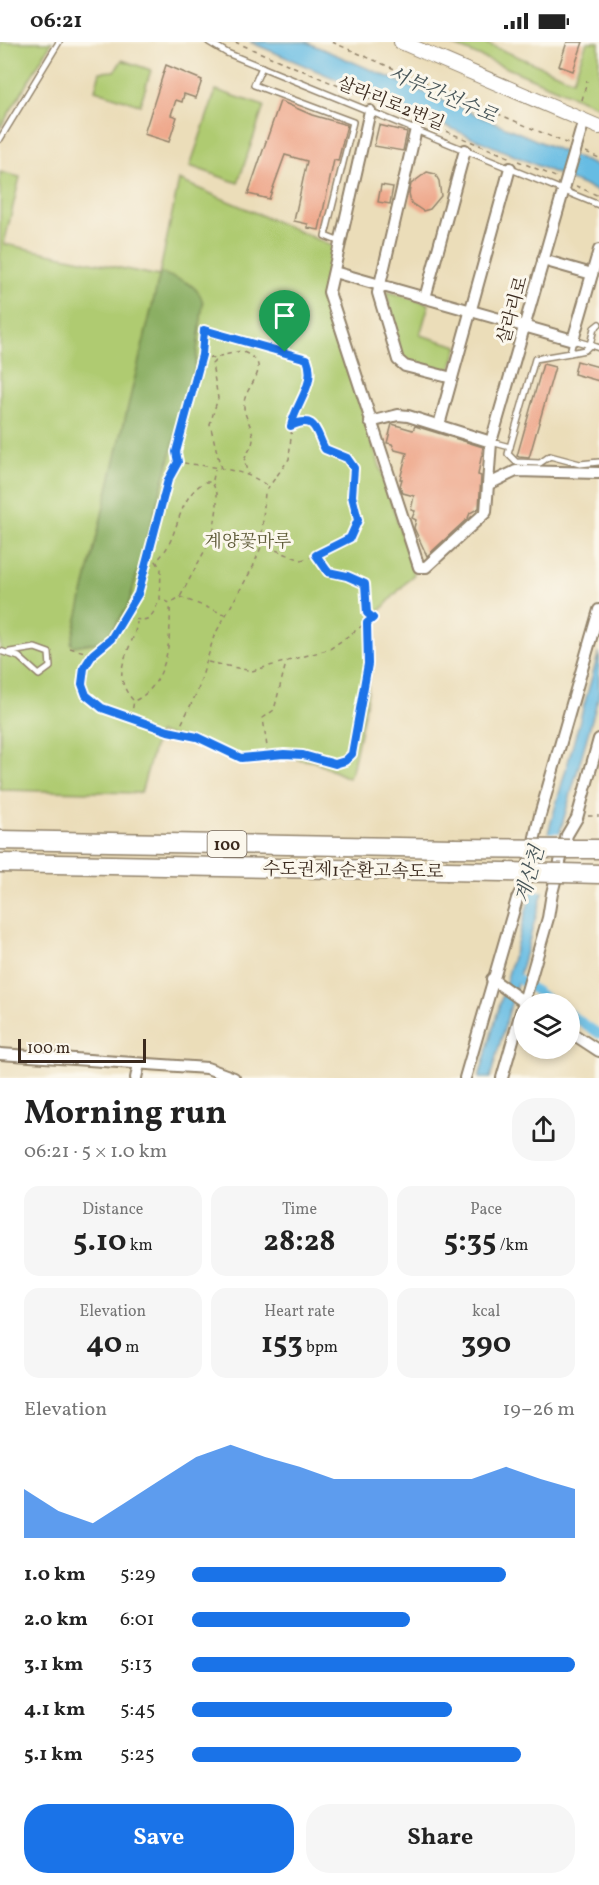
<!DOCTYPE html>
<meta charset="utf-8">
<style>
:root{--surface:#fff;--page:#f6f6f6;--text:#222;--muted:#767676;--accent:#1a73e8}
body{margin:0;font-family:Vollkorn,"Noto Serif KR",serif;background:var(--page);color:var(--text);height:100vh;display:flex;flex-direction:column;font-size:22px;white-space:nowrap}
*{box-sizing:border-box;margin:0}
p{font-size:20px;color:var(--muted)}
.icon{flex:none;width:33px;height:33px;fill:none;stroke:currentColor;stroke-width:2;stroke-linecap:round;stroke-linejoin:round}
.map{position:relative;height:1036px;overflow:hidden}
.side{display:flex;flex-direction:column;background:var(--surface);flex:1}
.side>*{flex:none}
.fabs{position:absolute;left:514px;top:951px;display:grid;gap:12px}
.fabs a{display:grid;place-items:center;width:66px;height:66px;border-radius:50%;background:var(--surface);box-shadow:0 3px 9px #0003;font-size:30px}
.scale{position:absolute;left:18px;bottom:15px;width:128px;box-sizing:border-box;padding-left:6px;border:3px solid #3b2a1e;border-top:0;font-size:16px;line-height:21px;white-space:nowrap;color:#3b2a1e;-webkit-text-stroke:4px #fbf7ec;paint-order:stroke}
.pin{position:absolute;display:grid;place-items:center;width:51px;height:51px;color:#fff;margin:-62px -26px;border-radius:50% 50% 50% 0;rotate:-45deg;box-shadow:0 0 6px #0007}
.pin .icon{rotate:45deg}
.round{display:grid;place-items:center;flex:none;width:63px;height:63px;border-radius:24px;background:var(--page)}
.head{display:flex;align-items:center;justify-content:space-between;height:102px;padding:0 24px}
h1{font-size:33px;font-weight:700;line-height:45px}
.stats{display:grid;grid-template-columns:repeat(3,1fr);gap:9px;height:102px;padding:6px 24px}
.stats div{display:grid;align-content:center;border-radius:15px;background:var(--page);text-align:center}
.stats b{font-size:30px;font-weight:700}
.stats small{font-size:16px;font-weight:400}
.stats p{font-size:16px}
.chart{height:168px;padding:12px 24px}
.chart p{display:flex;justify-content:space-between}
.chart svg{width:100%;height:108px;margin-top:6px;fill:var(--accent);opacity:.7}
.button{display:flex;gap:12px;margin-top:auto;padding:12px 24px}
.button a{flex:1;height:69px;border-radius:24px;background:var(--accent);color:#fff;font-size:24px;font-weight:700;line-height:69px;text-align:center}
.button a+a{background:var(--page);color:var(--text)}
ul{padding:0 24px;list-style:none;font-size:20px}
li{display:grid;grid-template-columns:96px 72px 1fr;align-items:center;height:45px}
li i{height:15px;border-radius:8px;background:var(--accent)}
.status{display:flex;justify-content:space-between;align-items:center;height:42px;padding:0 30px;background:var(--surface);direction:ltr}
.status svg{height:16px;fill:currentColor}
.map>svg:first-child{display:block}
</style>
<div class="status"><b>06:21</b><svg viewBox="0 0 49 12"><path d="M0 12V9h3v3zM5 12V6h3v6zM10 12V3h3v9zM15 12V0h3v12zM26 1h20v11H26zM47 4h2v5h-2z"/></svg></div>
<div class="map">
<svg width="599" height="1036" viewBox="0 0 599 1036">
<rect width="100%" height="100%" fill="#fbf7ec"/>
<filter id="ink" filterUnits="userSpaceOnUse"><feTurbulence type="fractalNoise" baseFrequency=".0167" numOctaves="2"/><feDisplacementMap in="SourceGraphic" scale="12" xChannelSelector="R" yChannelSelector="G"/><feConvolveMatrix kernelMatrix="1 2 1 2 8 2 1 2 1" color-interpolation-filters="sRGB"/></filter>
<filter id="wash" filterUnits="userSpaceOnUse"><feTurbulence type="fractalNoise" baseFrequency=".008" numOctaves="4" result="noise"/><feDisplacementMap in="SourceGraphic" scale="24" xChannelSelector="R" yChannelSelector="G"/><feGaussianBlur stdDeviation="1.35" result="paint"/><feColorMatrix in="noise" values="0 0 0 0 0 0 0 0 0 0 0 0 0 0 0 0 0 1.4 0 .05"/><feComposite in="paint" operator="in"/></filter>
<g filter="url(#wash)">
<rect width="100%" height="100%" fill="#ebddb9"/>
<g fill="#afcb71" stroke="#757a48" stroke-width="1.5">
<polygon points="0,0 52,0 0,86"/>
<polygon points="446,0 483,0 573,38 587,0 599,0 599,65"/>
<polygon points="122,18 151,28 140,63 95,48 100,30 115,29"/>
<polygon points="216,48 264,64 238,141 190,124"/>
<polygon points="0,130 20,135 4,202 159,234 179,138 335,205 325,251 414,532 375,574 367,657 352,729 348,736 313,719 283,715 245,721 195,698 158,691 141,751 0,748"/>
<polygon points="386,249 429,262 420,293 458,304 449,332 402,318"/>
</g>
<path fill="#8baf63" stroke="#636c40" stroke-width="1.5" d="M 160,231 C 178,237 198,240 203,261 L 195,326 L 128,565 L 105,599 L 74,604 L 71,602 Z"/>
<g fill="#66bce3" stroke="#507380" stroke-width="1.5">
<polygon points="250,0 306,0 599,125 599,150"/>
<polygon points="599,610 599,653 490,1036 479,1036"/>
</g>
<polygon fill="#ebddb9" points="545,791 563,791 547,849 529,849"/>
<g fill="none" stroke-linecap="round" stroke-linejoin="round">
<g stroke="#66bce3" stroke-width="9">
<polyline points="514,934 555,962"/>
<polyline points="570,972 599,992"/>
</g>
</g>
<g id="blocks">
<g fill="#eea588">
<polygon points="567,0 583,0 573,29 559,24"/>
<polygon points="166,23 202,38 196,56 184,52 182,60 176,58 171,73 177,75 169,100 144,92"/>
<polygon points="280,59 312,73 347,83 338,119 334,118 319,188 308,186 308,182 294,179 307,119 285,113 269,157 248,152"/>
<polygon points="379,83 407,90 403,109 374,104"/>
<polygon points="427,130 435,132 439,139 441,154 430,167 423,169 411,161 409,151 411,142"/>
<polygon points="381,143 393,145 390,162 378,160"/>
<polygon points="577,319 599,325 599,339 574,332"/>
<polygon points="543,322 555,325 529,416 519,415 517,414"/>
<polygon points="392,382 413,388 415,384 483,405 478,433 481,434 479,466 470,471 468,476 427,514 414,486 416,478 412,476 415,469 411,468 414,454 403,451 400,444 402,437 400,437 407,411 395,408 392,402 387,401"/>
</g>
</g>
</g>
<g filter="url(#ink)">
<use href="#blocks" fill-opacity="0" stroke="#93846c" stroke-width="1.5"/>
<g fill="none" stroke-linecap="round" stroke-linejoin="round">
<defs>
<g id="lane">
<polyline points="209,0 227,11 599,163"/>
<polyline points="262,25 254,43 353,80 325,194 340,200"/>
<polyline points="0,97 59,0"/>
<polyline points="599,282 594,286 590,303 573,298 570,311 535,317 508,412 516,420 540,421 550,414 580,422 599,420"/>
<polyline points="570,311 585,308 590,303 599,306"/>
<polyline points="491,400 510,405"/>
<polyline points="0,609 19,615 39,633 50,625 49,611 35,606 10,610"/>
</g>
<g id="street">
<polyline points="370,69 329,250 419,525 426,525 486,470 491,400 565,143"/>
<polyline points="416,87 378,251 398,318 405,324 452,336"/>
<polyline points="575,109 584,78"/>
<polyline points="543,218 592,232"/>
<polyline points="334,230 573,298 599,208"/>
<polyline points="425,256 465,108"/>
<polyline points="370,380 398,373 408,374 491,400"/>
<polyline points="439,383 510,126"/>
<polyline points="489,442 516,429 599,431"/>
<polyline points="492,937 527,962"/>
<polyline points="570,990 599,1009"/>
<polyline points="0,1012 207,1026 234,1036"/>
<polyline points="136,1036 139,1022"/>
<polyline points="465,1036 517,857 524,843 540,773 599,568"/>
<polyline points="502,1036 548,876 552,851 567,793 577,776 599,697"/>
</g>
<polyline id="secondary" points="401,0 599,85"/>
<g id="highway">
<polyline points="0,798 453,806"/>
<polyline points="569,807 599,807"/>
<polyline points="0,821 446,829"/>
<polyline points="562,831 599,832"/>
</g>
</defs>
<use href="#lane" stroke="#93846c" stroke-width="8"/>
<use href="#street" stroke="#93846c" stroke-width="14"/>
<use href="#secondary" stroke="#93846c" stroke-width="16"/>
<use href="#highway" stroke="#93846c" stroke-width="21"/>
<g stroke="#93846c" stroke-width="1.5" stroke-dasharray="4.5 4.5" stroke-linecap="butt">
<polyline points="235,0 417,77"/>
<polyline points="332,0 568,102"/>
<polyline points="582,58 587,39"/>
<polyline points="421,79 511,116"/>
<polyline points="586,110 599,116"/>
<polyline points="518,119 558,136"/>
<polyline points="576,144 599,154"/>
<path d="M 202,313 L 202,291 L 207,288 L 307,317 L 310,339 L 293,372 L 289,417 L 265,450 L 261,505 L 253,525 L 214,594 L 198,648 L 179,687 L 174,690 L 168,689 C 146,680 92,671 84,648 C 75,622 99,611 112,595 C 122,583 130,569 137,556 C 156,517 153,453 178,420 C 206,425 246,426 267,444"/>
<polyline points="178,419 176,409 202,313 214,317"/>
<path d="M 221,427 L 210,382 L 218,356 L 212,322 L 220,314 L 241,309 C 278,323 244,343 244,362 C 243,375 254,385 253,398 C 252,406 246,412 244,419 L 248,432"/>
<polyline points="213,438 215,428"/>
<path d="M 205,440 L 212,440 L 217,451 L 217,465 L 213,493 L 180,555 L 170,561 L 160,557 L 161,527 L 156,519 C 181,498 174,457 205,440 Z"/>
<path d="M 263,496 L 273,507 L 301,518 C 319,514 357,498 358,477 C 358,467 352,460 351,450 C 351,437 356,432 350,419 L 325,407 C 316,393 317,371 292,383"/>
<path d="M 316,513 L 328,530 L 363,540 C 371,551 362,565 370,576 L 375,574"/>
<polyline points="180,555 224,572"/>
<path d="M 126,575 C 147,580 150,581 159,558"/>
<polyline points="70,606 92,612"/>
<polyline points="208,620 252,629 330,607 373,576"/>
<path d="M 133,658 C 107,629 134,607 137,580"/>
<path d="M 131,675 L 134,659 C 169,643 171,595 170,562"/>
<path d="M 175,691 L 197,695 L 241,716 L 283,712 L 303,713 L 329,721 L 345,719 L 352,712 C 360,670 374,624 367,581"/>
<polyline points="268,712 263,676 274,668 286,621"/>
<polyline points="588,774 599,774"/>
</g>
<use href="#lane" stroke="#fff" stroke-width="5"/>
<use href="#street" stroke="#fff" stroke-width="10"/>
<use href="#secondary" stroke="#fff" stroke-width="14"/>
<use href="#highway" stroke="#fff" stroke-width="18"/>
<defs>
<polyline id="street-bridge" points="565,143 575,109"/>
<g id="highway-bridge">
<polyline points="453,806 569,807"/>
<polyline points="446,829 562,831"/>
</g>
</defs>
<use href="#street-bridge" stroke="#93846c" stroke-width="14" stroke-linecap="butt"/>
<use href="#highway-bridge" stroke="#93846c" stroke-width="21" stroke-linecap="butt"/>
<use href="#street-bridge" stroke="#fff" stroke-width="10"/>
<use href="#highway-bridge" stroke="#fff" stroke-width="18"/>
</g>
</g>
<g fill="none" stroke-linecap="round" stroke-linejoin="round" filter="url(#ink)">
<defs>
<path id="route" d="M 204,288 L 307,317 C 317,342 296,360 291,384 C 317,371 316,392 325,407 L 347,416 L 354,426 L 352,454 L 358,478 L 350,496 L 316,513 L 328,530 L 347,534 L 365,542 L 367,571 L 373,576 L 367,581 L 368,622 L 352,712 L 345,719 L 335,722 L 303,713 L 284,712 L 241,716 L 197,695 L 168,689 L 102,666 L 86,653 L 82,642 L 84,626 L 93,612 L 111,597 L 138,552 L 168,438 L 178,420 L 176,410 L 202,313 Z"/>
</defs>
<use href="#route" stroke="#fff" stroke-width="12"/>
<use href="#route" stroke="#1a73e8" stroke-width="8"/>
</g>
<g text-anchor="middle" stroke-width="6" stroke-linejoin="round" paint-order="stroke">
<rect fill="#fbf7ec" stroke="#75685c" stroke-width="1.5" x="207.5" y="789" width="39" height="26" rx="4.5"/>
<g font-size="16" font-weight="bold" fill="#3b2a1e">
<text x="227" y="808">100</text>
</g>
<g font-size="18" fill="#3b2a1e" stroke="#fbf7ec">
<text transform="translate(391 61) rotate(22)" y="6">살라리로2번길</text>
<text transform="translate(512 268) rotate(-74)" y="6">살라리로</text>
<text transform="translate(353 828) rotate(1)" y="6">수도권제1순환고속도로</text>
</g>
<g font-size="18" fill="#5e5a37" stroke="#fbf7ec">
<text x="248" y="505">계양꽃마루</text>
</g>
<g font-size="20" font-style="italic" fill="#485659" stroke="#fbf7ec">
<text transform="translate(443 52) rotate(23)" y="7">서부간선수로</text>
<text transform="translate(529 832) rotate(-74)" y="7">계산천</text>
</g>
</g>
</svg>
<div class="fabs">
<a><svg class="icon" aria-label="layers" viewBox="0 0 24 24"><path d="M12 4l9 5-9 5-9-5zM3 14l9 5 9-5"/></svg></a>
</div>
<div class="scale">100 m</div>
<div class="pin" style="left:285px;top:310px;background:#1e9e55"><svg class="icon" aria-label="arrive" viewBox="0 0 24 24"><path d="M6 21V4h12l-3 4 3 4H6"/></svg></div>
</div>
<section class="side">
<div class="head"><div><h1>Morning run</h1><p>06:21 · 5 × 1.0 km</p></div><a class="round"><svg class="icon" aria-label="share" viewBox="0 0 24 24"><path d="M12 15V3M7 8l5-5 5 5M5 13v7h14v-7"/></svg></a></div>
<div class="stats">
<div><p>Distance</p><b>5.10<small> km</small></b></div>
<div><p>Time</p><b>28:28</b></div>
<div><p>Pace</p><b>5:35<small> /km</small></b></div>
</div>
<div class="stats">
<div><p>Elevation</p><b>40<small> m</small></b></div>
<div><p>Heart rate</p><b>153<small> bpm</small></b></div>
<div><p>kcal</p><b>390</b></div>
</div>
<div class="chart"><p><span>Elevation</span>19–26 m</p>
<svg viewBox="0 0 160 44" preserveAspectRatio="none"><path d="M0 44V24L10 33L20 38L30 29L40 20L50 11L60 6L70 11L80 15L90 20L100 20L110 20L120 20L130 20L140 15L150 20L160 24V44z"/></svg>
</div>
<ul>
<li><b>1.0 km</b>5:29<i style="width:82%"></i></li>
<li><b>2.0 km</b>6:01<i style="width:57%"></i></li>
<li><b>3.1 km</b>5:13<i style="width:100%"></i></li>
<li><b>4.1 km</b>5:45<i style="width:68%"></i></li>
<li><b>5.1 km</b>5:25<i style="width:86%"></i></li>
</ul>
<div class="button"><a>Save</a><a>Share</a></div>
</section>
